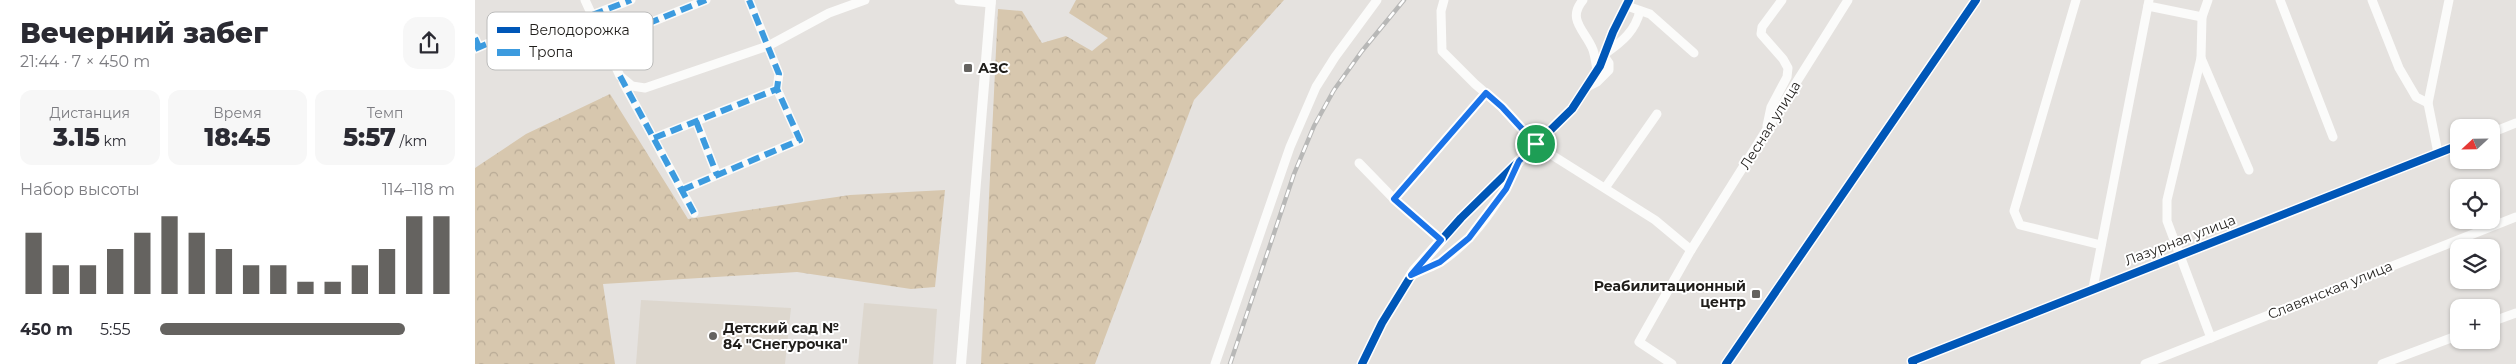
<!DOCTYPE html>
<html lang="ru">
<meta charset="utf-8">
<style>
:root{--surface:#fff;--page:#f7f7f7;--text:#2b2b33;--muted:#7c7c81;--accent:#656360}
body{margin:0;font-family:Montserrat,sans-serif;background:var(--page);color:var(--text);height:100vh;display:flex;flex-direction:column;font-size:19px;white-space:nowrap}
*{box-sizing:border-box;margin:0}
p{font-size:16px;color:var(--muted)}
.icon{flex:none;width:28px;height:28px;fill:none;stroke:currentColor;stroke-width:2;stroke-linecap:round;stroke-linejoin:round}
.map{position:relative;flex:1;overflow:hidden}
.panel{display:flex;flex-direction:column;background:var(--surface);width:475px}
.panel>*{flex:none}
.needle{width:32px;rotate:248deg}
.fabs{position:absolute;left:1975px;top:119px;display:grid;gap:10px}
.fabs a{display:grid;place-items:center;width:50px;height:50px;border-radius:10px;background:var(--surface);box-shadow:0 1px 4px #0004;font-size:25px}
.pin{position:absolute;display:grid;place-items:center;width:42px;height:42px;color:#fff;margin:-21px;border:2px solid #fff;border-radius:50%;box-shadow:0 1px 5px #0007}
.round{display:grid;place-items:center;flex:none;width:52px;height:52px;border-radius:15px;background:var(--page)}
.head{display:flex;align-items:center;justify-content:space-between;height:85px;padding:0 20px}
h1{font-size:28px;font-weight:800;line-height:38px}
.figures{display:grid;grid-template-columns:repeat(3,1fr);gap:8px;height:85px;padding:5px 20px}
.figures div{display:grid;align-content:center;border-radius:12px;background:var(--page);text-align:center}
.figures b{font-size:25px;font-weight:800}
.figures small{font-size:14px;font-weight:400}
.figures p{font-size:14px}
.chart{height:140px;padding:10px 20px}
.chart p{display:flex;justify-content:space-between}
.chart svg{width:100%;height:90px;margin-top:5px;stroke:var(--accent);stroke-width:6}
ul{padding:0 20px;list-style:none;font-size:16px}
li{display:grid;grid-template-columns:80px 60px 1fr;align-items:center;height:38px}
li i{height:12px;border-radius:6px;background:var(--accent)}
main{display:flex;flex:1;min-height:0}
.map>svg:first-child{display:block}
</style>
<main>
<section class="panel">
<div class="head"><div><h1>Вечерний забег</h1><p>21:44 · 7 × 450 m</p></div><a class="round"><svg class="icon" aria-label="share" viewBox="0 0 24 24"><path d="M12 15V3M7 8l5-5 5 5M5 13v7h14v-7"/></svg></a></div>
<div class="figures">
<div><p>Дистанция</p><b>3.15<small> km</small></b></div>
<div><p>Время</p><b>18:45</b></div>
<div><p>Темп</p><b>5:57<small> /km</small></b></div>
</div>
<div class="chart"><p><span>Набор высоты</span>114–118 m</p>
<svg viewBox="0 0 160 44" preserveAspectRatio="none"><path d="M5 44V14M15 44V30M25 44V30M35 44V22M45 44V14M55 44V6M65 44V14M75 44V22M85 44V30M95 44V30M105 44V38M115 44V38M125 44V30M135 44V22M145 44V6M155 44V6"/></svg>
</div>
<ul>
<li><b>450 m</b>5:55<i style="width:83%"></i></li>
</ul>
</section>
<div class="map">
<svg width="2041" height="364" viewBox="0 0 2041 364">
<defs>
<pattern id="forest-crowns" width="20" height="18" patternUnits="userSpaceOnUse" patternTransform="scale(1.25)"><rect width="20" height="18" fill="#d7c7ae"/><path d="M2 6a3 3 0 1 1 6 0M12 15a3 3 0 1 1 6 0" fill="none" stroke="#b8aa95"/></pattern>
</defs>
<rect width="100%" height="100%" fill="#e5e2df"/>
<g fill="#ddd7ce">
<polygon points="166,300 316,308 310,364 161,364"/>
<polygon points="389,303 462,309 458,364 383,364"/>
</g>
<g fill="url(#forest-crowns)">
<polygon points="601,0 809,0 719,100 620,364 506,364 523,9 547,11 567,43 591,36 617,51 633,38 594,13"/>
<polygon points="135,94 213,219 375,195 470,190 460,287 436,289 322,272 128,284 140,364 0,364 0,168 51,134"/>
</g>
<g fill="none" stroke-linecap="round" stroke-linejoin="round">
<g stroke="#fbfbfa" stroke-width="9">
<polyline points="110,0 145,76 157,86 170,88 293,46 354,13 390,0"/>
<polyline points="484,0 516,3"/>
<polyline points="969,0 966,11 967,51 1000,84 1027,107 1061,145 1180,220 1216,250"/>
<path d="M 1108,0 C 1091,20 1111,31 1118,50 C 1120,56 1121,64 1122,70"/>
<polyline points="1601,0 1539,211 1545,225 1626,245"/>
<polyline points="1733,0 1727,17 1726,58 1692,200 1692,221 1736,338"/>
<polyline points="1805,0 1858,137"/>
<polyline points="1897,0 1924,68 1941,97 1953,103"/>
<polyline points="1152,6 1175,14 1219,53"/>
<polyline points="1673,6 1727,17"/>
<polyline points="117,15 156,0"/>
<polyline points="0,38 4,47"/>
<polyline points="0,49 42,31 130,41 231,0"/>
<path d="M 1131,53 C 1148,41 1160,31 1165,11"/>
<polyline points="1726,58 1774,170"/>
<polyline points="148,82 219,213"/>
<polyline points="1112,87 1122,82 1134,70 1134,63 1129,56"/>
<polyline points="221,121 242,175"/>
<polyline points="1292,126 1296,107 1312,77 1313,68 1308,59 1286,34 1287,27 1307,0"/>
<polyline points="2016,133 2041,123"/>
<polyline points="179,138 302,89"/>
<polyline points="1963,153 1953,103 1974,0"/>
<polyline points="884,163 919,199 966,240"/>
<polyline points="1130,188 1182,114"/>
<polyline points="207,190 325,140 302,89 304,74 274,0"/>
<polyline points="919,199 1011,93"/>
<path d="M 938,275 C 947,270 958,267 966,262 C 999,240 1024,203 1041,168"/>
<polyline points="1618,288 1674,0"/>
<polyline points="2016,322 2041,313"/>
<polyline points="740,364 815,147 841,87 860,57 902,0"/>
<polyline points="887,364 907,323 939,271 986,218 1097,109 1125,66 1138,32 1154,0"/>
<polyline points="1197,364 1164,342 1216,250 1373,0"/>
<polyline points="1438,364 1437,361 1984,145"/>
<polyline points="1670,364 2041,217"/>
<polyline points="1907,364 1984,335"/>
</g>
<g stroke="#fbfbfa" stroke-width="10">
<polyline points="486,364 516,0"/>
<polyline points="1251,364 1501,0"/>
</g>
<defs>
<polyline id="rail" points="755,364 819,174 839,126 859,90 887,51 929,0"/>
</defs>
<use href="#rail" stroke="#b8b8b7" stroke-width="4.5"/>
<use href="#rail" stroke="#fff" stroke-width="2.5" stroke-dasharray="8" stroke-linecap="butt"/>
<g stroke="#3c9bdf" stroke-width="6" stroke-dasharray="12 6" stroke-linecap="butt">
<polyline points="117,15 156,0"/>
<polyline points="0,38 4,47"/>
<polyline points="0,49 42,31 130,41 231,0"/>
<polyline points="145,76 219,213"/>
<polyline points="221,121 242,175"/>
<polyline points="179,138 302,89"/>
<polyline points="207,190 325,140 302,89 304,74 274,0"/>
</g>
<defs>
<g id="cycleway">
<polyline points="887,364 907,323 939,271 986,218 1097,109 1125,66 1138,32 1154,0"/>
<polyline points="1251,364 1501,0"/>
<polyline points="1438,364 1437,361 1984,145"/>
</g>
</defs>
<use href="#cycleway" stroke="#fff" stroke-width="11"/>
<use href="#cycleway" stroke="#0057b8" stroke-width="8"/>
</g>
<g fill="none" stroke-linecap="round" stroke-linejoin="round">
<defs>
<polygon id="route" points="1011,93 1027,107 1061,144 1044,161 1031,189 994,238 965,262 936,275 966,240 919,199"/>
</defs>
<use href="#route" stroke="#fff" stroke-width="10"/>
<use href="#route" stroke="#1a73e8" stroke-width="6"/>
</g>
<g fill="#656360" stroke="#fff" stroke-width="2">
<rect x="488" y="63" width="10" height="10" rx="2.5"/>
<rect x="1276" y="289" width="10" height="10" rx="2.5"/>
<circle cx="238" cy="336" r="5"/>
</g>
<g text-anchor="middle" stroke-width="4" stroke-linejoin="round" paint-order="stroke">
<g font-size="14" font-weight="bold" fill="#201e1b" stroke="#fff" text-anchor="start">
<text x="503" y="73">АЗС</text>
<text x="1271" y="291" text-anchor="end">Реабилитационный<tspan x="1271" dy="16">центр</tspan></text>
<text x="248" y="333">Детский сад №<tspan x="248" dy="16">84 "Снегурочка"</tspan></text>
</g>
<g font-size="14" fill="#201e1b" stroke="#fff">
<text transform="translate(1295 125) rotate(-58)" y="5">Лесная улица</text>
<text transform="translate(1705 240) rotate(-21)" y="5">Лазурная улица</text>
<text transform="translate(1855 290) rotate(-22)" y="5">Славянская улица</text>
</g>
</g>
<rect x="12" y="12" width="166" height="58" rx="8" fill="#fff" stroke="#bcbcbb" stroke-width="1"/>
<rect x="22" y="27" width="23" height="6" fill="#0057b8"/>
<rect x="22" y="49" width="23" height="7" fill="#3c9bdf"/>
<g font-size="14" fill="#201e1b">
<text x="54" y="35">Велодорожка</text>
<text x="54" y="57">Тропа</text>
</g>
</svg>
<div class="fabs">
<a><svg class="needle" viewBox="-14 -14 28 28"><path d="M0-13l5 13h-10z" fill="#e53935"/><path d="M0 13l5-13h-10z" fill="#7c7c81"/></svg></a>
<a><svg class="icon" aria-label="locate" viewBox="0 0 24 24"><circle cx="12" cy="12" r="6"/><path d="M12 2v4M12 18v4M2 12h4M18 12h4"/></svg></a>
<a><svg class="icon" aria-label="layers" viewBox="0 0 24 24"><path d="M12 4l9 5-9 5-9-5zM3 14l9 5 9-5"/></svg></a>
<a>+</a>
</div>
<div class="pin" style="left:1061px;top:144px;background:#1e9e55"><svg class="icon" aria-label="arrive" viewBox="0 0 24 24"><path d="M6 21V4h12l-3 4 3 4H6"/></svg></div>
</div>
</main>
